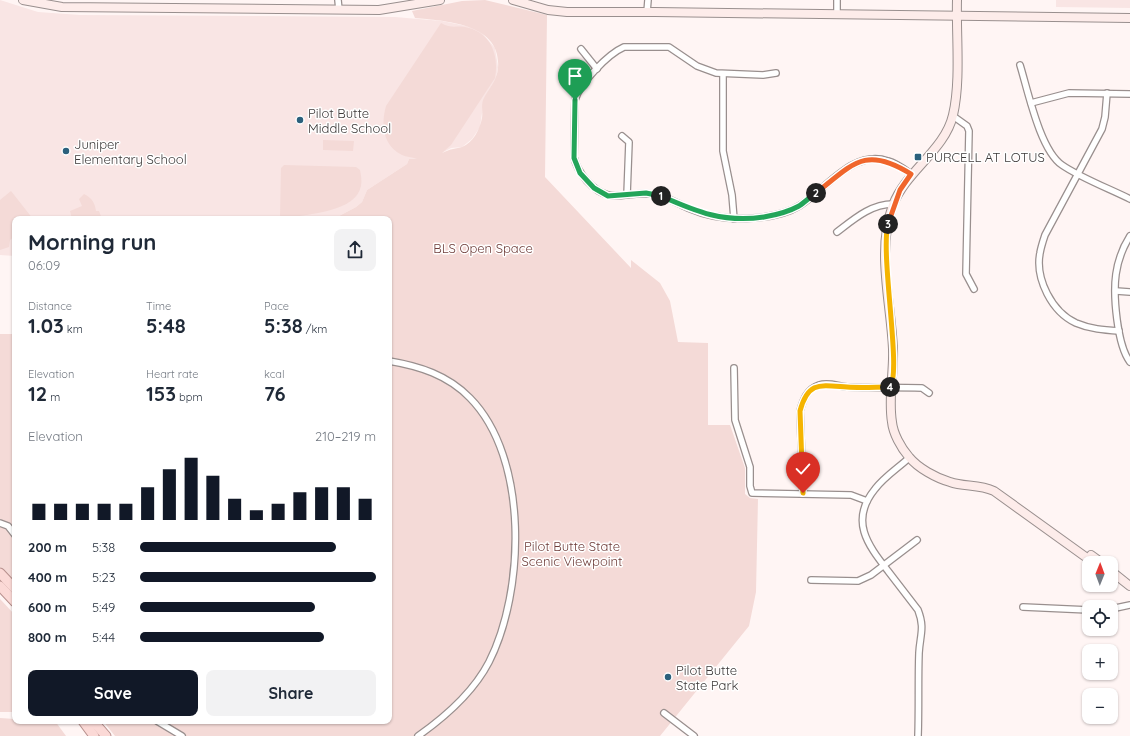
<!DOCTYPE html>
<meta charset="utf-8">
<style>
:root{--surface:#fff;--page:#f2f2f3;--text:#1f2937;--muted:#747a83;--accent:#111827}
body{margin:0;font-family:Quicksand,sans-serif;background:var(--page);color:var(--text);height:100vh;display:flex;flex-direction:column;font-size:15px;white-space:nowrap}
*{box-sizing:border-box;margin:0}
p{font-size:13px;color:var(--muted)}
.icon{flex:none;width:22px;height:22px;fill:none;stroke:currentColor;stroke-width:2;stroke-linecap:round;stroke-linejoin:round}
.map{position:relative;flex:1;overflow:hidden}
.drawer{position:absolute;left:12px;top:216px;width:380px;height:508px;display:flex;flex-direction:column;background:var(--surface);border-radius:8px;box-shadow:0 1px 3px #0004}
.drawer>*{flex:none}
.needle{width:26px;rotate:1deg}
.buttons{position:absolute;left:1082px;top:556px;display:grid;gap:8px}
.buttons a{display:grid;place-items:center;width:36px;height:36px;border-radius:8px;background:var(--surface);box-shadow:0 1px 3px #0004;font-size:20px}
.pin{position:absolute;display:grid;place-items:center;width:34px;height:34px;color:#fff;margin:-41px -17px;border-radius:50% 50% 50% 0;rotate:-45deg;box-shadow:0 0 4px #0007}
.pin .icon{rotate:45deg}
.km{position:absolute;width:20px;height:20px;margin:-10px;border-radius:50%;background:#222;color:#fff;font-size:11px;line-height:20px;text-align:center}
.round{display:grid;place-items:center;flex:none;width:42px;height:42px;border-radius:8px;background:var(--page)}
.overview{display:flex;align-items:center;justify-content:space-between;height:68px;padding:0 16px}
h1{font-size:22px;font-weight:700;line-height:30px}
.metrics{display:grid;grid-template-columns:repeat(3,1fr);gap:6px;height:68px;padding:4px 16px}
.metrics div{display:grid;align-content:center}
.metrics b{font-size:20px;font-weight:700}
.metrics small{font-size:11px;font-weight:400}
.metrics p{font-size:11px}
.chart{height:112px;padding:8px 16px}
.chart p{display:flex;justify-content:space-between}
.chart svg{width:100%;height:72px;margin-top:4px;stroke:var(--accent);stroke-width:6}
.action{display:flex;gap:8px;margin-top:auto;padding:8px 16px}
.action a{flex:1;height:46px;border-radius:8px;background:var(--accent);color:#fff;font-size:16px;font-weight:700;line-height:46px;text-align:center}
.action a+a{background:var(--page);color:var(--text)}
ul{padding:0 16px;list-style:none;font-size:13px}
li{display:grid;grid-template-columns:64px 48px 1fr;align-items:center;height:30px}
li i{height:10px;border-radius:5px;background:var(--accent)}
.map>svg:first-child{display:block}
</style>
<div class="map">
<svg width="1130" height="736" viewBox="0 0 1130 736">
<rect width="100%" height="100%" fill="#fff5f4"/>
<g fill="#f9e5e4">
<polygon points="0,0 38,12 80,15 395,17 442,21 471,27 481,32 495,48 498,67 496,78 484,99 480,127 472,139 462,147 451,148 436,156 427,159 409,159 407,164 367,190 362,202 356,207 339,216 323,219 15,219 15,256 0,255"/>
<polygon points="1056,0 1130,0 1130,8 1056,7"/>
</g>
<g fill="#f4dad7">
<path d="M 485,0 L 547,15 L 545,177 L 631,268 L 631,260 L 660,283 L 670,301 L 678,342 L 708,343 L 708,425 L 730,425 L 745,468 L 745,494 L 750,498 L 758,499 L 756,592 L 749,626 L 660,736 L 115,736 L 103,721 L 389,721 L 389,219 L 323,219 L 339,216 L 356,207 L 362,202 L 367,190 L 407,164 L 409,159 L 417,159 C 412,157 406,157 402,155 C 382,145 381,124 386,106 L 441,23 C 454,30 456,24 469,28 C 492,34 499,57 495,78 L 451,145 L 442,153 C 450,149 454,149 462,147 C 473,143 480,129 482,118 C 483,112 481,107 483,100 C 488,89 497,81 498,68 C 502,23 445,21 415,18 L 412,11 L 462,1 Z"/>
<polygon points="323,140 354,141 353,151 323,150"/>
<path d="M 284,165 L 356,167 L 360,170 C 361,175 362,181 361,186 C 356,212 308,214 287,218 L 280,217 L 281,168 Z"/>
<polygon points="11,191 33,219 15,219 15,236 10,240 9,247 0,250 0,200"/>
<path d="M 84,194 C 92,198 95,203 96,211 L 99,211 L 102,219 L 72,219 L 70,211 L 82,206 L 79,199 Z"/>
<polygon points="0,334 15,334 15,582 0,567"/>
<polygon points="0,599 15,615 15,712 0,712"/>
<polygon points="0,718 15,719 15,721 55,721 66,736 0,736"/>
</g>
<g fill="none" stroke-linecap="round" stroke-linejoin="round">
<defs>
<g id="street">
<polyline points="338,0 339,10"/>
<polyline points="837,0 837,14"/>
<polyline points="647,12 648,0"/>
<polyline points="581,49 597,69"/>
<path d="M 1020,65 C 1028,91 1040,150 1062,165 C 1079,177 1110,189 1130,199"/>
<path d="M 776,73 L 763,75 L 716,73 L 697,66 L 669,47 L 624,47 C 608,54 580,83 575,100 L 574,157 C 576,167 580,173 587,181 C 610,206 623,191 651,194 C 664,195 676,203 688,208 C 709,217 730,220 753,218 C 768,217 786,214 799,206 C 826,190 852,149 888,161 C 896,163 904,169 911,174"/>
<polyline points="723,74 723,151 732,195 734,219"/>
<path d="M 1107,93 L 1105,117 L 1102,129 L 1045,235 C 1043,241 1041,247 1040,253 C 1035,279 1052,312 1076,323 C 1090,329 1104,330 1119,331"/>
<polyline points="1031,103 1069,93 1130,94"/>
<polyline points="953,116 967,126 969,131 966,274 974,289"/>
<polyline points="622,136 629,142 627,195"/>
<path d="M 837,232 C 854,219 871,204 893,204"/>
<path d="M 1130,236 C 1123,247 1118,260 1116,274 C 1113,295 1117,345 1130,362"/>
<polyline points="1116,291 1130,292"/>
<path d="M 389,361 C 419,366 448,375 470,398 C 529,458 525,591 489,662 C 474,691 445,717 418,736"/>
<polyline points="734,368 735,420 750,467 750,486 752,493 851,495 867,501"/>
<path d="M 909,458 C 898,468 884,477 875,489 C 849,521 868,545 888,571 C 898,584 908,597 918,610 C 925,628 920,635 919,653 C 918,680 919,708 918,736"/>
<path d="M 803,493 L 800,411 C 803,400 807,389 819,385 C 829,382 837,386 847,387 C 872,388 897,387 922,388 L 929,393"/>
<polyline points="0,523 8,526 15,535"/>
<polyline points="811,580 858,581 871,575 917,540"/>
<polyline points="1023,607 1089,610"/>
<polyline points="1111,609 1130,605"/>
<polyline points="664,713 694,736"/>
<polyline points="157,721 182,736"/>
</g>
<g id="secondary">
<polyline points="23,0 62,7 379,10 440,0"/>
<polyline points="513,0 548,10 567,12 655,12 1130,18"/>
<path d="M 957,0 C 956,36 961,81 953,115 C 945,150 906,171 893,205 C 876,250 891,302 893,349 C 894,373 888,398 892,422 C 893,433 901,448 909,457 C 918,468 936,478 950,482 C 964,487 979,484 994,491 L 1094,563"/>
<polyline points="1091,555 1102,563"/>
<polyline points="1111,571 1130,586"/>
</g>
<g id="primary">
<polyline points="0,573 15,589"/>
<polyline points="0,586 15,602"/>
<polyline points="83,721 94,736"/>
<polyline points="93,721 106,736"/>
</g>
</defs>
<use href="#street" stroke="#998f8e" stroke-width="8"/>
<use href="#secondary" stroke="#998f8e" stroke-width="10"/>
<use href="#primary" stroke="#b7908d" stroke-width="11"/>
<use href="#street" stroke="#fff" stroke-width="5.5"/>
<use href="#secondary" stroke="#fdecea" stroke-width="8"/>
<use href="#primary" stroke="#fbd9d6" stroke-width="9"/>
</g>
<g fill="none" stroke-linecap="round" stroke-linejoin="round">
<defs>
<polyline id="split-1" points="575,100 574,158 580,173 594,188 608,196 646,193 661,196"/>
<path id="split-2" d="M 661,196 C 697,212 724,223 764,217 C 776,215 788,212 799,206 C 805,202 810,197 816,193"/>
<path id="split-3" d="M 816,193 C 853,164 865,145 911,174 L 900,190 L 888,224"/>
<path id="split-4" d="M 888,224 C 880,255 902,372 890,387"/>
<path id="split-5" d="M 803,493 L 800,411 C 808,381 820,385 847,387 C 861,388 876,387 890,387"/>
</defs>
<use href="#split-1" stroke="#fff" stroke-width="8"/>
<use href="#split-2" stroke="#fff" stroke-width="8"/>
<use href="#split-3" stroke="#fff" stroke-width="8"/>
<use href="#split-4" stroke="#fff" stroke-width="8"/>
<use href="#split-5" stroke="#fff" stroke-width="8"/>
<use href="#split-1" stroke="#22a559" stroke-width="5"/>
<use href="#split-2" stroke="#22a559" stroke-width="5"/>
<use href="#split-3" stroke="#f0652b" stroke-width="5"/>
<use href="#split-4" stroke="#f5b400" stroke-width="5"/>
<use href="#split-5" stroke="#f5b400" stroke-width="5"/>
</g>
<g fill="#2b607c" stroke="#fff" stroke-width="1.5">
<circle cx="300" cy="120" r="4"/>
<circle cx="66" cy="151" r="4"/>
<rect x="914" y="153" width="8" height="8" rx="2"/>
<circle cx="668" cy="677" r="4"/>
</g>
<g text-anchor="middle" stroke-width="3" stroke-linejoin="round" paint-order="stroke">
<g font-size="13" fill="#3d3939" stroke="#fff" text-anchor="start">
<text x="308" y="118">Pilot Butte<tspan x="308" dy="15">Middle School</tspan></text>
<text x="74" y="149">Juniper<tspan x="74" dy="15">Elementary School</tspan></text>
<text x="926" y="162">PURCELL AT LOTUS</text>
<text x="676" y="675">Pilot Butte<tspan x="676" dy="15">State Park</tspan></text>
</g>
<g font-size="13" fill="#6f3d3a" stroke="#fff">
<text x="483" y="253">BLS Open Space</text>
<text x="572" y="551">Pilot Butte State<tspan x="572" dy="15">Scenic Viewpoint</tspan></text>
</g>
</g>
</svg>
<div class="buttons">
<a><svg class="needle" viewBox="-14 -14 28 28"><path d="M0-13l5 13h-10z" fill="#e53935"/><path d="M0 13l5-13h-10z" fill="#747a83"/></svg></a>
<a><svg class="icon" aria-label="locate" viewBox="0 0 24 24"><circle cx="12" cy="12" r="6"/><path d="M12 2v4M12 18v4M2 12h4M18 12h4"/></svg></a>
<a>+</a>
<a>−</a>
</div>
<div class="pin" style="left:575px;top:100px;background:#1e9e55"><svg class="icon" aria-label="arrive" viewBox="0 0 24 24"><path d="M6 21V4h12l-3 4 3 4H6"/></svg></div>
<div class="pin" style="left:803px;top:493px;background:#d93025"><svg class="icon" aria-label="check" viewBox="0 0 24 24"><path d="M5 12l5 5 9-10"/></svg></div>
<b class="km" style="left:661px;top:196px">1</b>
<b class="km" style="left:816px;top:193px">2</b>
<b class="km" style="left:888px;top:224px">3</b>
<b class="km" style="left:890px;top:387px">4</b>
<section class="drawer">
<div class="overview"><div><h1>Morning run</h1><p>06:09</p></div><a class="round"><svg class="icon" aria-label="share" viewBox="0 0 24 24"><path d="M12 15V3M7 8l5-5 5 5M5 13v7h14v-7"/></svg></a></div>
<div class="metrics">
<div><p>Distance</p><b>1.03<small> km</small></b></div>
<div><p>Time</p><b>5:48</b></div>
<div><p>Pace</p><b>5:38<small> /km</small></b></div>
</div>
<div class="metrics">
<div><p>Elevation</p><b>12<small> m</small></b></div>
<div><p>Heart rate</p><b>153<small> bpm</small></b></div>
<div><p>kcal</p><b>76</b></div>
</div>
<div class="chart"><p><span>Elevation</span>210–219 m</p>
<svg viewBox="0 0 160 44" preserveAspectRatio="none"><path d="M5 44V34M15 44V34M25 44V34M35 44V34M45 44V34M55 44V24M65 44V13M75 44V6M85 44V17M95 44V31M105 44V38M115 44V34M125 44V27M135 44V24M145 44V24M155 44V31"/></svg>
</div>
<ul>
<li><b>200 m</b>5:38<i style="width:83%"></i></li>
<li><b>400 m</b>5:23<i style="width:100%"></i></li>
<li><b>600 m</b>5:49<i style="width:74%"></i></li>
<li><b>800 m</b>5:44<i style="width:78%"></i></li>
</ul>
<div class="action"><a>Save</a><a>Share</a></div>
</section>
</div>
